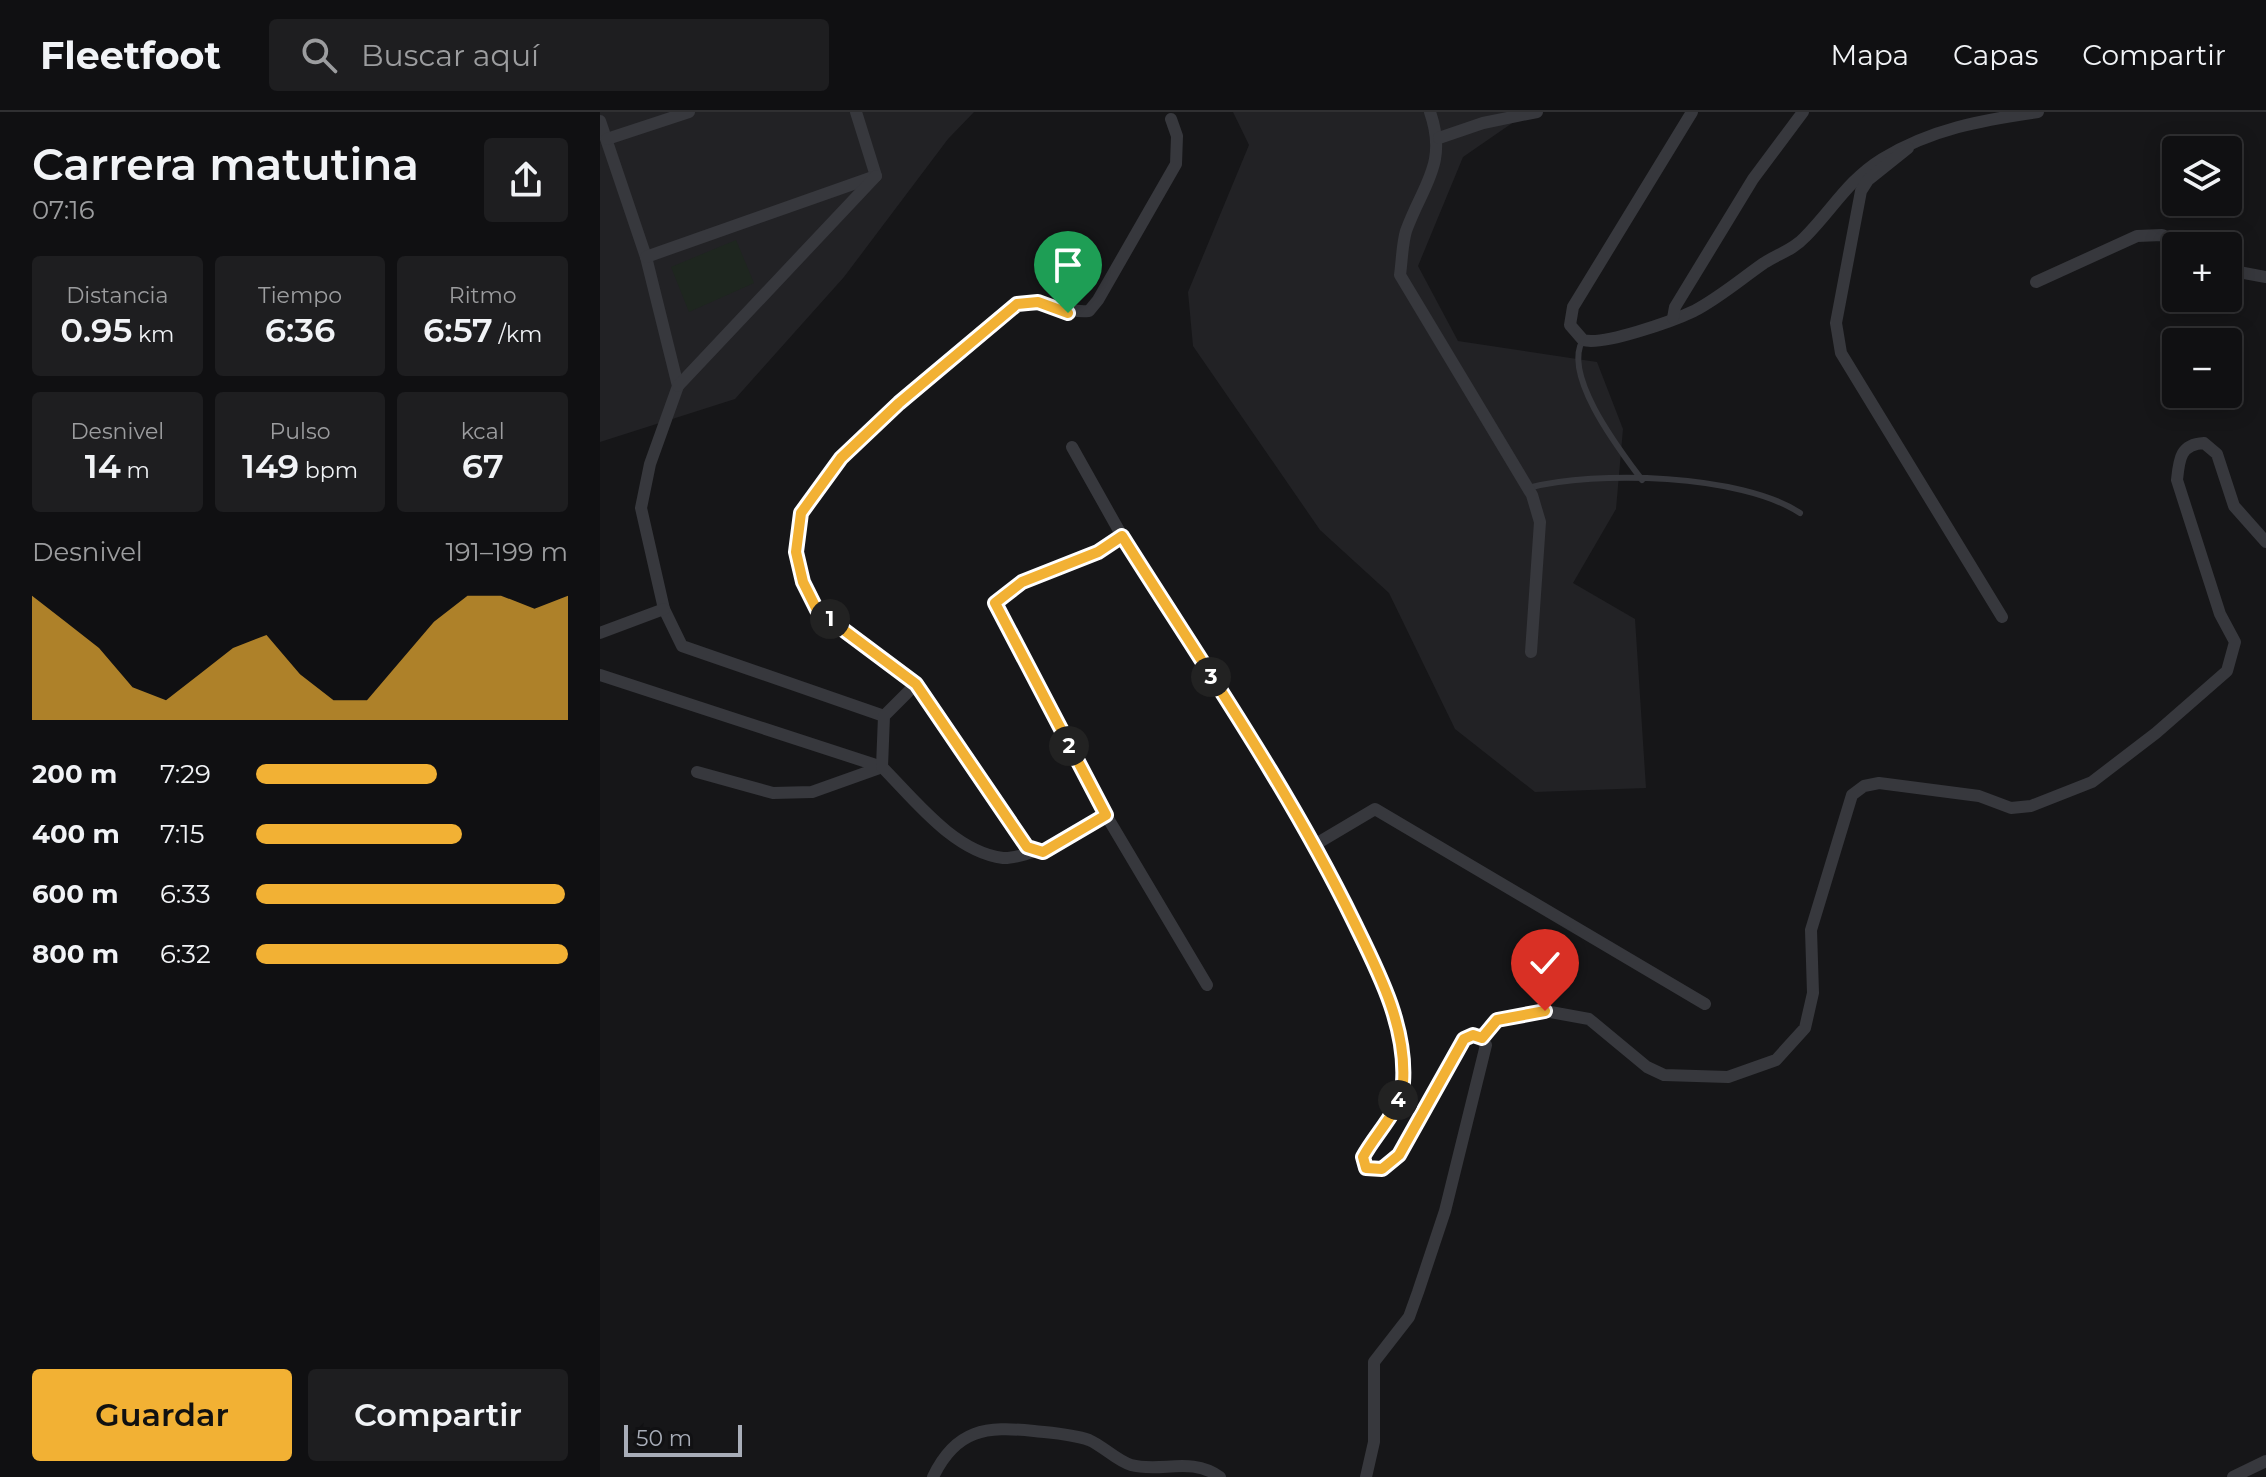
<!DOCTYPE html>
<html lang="es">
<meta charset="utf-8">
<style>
:root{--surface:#101012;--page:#1e1e20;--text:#f1f3f6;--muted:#9c9d9f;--line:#303032;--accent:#f2b134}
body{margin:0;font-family:Montserrat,sans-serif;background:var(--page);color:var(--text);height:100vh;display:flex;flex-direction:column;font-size:30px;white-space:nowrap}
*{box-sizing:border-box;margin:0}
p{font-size:26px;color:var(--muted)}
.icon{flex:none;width:44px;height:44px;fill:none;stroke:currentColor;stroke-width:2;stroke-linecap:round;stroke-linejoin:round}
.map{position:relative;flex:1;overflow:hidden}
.panel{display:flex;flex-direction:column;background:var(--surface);width:600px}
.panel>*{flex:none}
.controls{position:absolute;left:1562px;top:24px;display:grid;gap:16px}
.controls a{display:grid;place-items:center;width:80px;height:80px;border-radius:8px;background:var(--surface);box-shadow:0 4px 20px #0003,0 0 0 2px var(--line);font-size:40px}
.scale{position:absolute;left:24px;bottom:20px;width:118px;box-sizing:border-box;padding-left:8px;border:4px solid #a8adb8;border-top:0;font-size:22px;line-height:28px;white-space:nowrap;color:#a8adb8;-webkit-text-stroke:6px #111113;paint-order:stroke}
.pin{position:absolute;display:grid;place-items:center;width:68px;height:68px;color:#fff;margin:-82px -34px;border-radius:50% 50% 50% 0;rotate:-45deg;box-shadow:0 0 8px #0007}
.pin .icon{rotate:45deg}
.km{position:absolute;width:40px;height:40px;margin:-20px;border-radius:50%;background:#222;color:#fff;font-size:22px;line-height:40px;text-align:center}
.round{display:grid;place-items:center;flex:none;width:84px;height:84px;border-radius:8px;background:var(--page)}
.summary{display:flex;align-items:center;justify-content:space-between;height:136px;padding:0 32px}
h1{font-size:44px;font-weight:600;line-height:60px}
.figures{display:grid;grid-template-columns:repeat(3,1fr);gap:12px;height:136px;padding:8px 32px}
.figures div{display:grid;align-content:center;border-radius:8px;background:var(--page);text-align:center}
.figures b{font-size:34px;font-weight:600}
.figures small{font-size:22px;font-weight:400}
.figures p{font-size:22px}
.chart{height:224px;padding:16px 32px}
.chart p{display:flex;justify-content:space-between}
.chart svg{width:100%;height:144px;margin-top:8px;fill:var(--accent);opacity:.7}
.cta{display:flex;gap:16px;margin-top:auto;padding:16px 32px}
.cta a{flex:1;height:92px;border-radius:8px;background:var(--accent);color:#111;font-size:32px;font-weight:600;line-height:92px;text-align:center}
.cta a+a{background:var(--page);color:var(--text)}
ul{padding:0 32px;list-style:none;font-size:26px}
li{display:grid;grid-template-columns:128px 96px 1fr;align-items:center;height:60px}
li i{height:20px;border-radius:10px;background:var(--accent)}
header{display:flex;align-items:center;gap:48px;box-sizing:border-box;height:112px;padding:0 40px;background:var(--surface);border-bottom:2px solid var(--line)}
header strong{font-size:38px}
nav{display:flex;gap:44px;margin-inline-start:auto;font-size:28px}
.search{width:560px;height:72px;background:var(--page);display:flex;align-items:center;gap:20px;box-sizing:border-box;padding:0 28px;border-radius:8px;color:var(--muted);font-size:30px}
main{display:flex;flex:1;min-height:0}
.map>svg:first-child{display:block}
</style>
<header>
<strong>Fleetfoot</strong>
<div class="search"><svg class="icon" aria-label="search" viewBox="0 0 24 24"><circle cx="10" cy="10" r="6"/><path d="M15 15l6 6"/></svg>Buscar aquí</div>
<nav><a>Mapa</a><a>Capas</a><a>Compartir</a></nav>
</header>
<main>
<section class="panel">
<div class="summary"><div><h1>Carrera matutina</h1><p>07:16</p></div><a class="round"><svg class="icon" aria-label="share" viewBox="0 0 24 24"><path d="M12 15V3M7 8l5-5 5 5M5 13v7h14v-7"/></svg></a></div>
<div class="figures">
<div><p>Distancia</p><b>0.95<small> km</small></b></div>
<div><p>Tiempo</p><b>6:36</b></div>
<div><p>Ritmo</p><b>6:57<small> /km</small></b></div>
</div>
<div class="figures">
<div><p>Desnivel</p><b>14<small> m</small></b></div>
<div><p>Pulso</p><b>149<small> bpm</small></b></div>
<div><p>kcal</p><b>67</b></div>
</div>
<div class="chart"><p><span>Desnivel</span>191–199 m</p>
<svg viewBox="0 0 160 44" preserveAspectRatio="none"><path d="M0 44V6L10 14L20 22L30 34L40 38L50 30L60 22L70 18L80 30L90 38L100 38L110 26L120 14L130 6L140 6L150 10L160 6V44z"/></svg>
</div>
<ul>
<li><b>200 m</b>7:29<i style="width:58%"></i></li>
<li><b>400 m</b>7:15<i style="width:66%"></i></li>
<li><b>600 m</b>6:33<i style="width:99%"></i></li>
<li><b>800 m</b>6:32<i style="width:100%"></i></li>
</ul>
<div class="cta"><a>Guardar</a><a>Compartir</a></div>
</section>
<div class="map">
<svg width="1666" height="1365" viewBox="0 0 1666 1365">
<rect width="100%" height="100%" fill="#161618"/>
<g fill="#222225">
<polygon points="0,0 374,0 348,27 244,165 135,287 0,330"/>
<polygon points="633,0 928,0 863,45 818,154 858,229 997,250 1023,317 1016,397 973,471 1035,507 1046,676 935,680 855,617 789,481 720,418 593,234 588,180 649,33"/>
</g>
<polygon fill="#1e261f" points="136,128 154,171 89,200 71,155"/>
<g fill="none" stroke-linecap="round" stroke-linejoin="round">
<g stroke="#37383d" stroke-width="6">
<path d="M 983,228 C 961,263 1022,341 1042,368"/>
<path d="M 928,376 C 996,358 1141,362 1200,401"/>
</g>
<g stroke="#37383d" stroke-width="12">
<polyline points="256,0 276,64"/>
<path d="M 830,0 C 848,52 823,72 806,119 C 802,133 802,149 800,163 L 932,383 L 940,410 L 931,540"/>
<path d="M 1092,0 L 973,195 L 970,213 L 983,228 C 1003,234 1073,209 1094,199 C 1119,186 1141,167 1164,151 C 1178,142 1193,138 1205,125 C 1232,98 1248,68 1282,47 C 1331,17 1382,8 1438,0"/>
<polyline points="0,9 46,145 78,274 50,352 41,396 64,497 82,534 284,604"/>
<polyline points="839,26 883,11 937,0"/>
<polyline points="7,27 89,0"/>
<polyline points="1308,36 1268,68 1261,79 1236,211 1241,241 1402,505"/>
<polyline points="46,145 273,65"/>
<polyline points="1628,158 1666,165"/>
<polyline points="1436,170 1537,124 1562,123 1585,134"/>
<polyline points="1073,206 1075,195 1153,67 1203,0"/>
<polyline points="78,274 276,64"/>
<polyline points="472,335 522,424 716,732 787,879 799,926 804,969 801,984 763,1045 766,1056 782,1057 799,1043 864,927 878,923 886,933 845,1099 818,1180 809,1205 774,1250 774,1330 766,1365"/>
<polyline points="522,424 498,440 422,470 395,491 506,703 607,873"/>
<polyline points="0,521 64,497"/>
<polyline points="0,563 282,655 212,680 173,681 97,660"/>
<path d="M 316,572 L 284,604 L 282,655 C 314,687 354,740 403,746 C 412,747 425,742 434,740"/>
<path d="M 506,703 L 443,740 L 427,735 L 316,572 L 217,498 L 203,470 L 196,440 L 201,401 L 241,346 L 299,291 L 417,192 C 443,190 463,201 489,199 L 498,188 L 576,52 L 577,24 L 571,7"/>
<polyline points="716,732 775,697 1105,892"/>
<path d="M 882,926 L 897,908 L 945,899 L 989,907 L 1047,955 L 1064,963 L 1128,965 L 1176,948 L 1205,916 L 1213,881 L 1211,818 L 1252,683 L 1264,674 L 1279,671 L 1379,684 L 1411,696 L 1431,694 L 1492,670 L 1556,621 L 1627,559 L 1635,530 L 1620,502 L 1577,368 C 1579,348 1580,332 1604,331 L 1617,342 L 1634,394 L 1666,430"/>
<path d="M 333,1365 C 356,1317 386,1314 434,1319 C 452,1321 472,1322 489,1328 C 503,1334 517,1349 531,1353 C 561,1361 591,1344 620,1365"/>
<polyline points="1633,1365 1666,1349"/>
</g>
</g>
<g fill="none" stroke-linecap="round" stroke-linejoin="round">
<defs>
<path id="route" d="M 468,201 L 438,190 L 417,192 L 299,291 L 241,346 L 201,401 L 196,440 L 203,470 L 217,498 L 316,572 L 427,735 L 443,740 L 506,703 L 395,491 L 422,470 L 498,440 L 522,424 C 602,551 688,675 754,810 C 778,859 807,914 803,971 C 802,997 775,1022 763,1045 L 766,1056 L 782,1057 L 799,1043 L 864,927 L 873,923 L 882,926 L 897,908 L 945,899"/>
</defs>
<use href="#route" stroke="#fff" stroke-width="16"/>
<use href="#route" stroke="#f2b134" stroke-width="10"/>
</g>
</svg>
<div class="controls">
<a><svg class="icon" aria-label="layers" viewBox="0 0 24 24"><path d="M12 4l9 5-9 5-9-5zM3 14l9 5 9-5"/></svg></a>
<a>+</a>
<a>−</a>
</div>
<div class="scale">50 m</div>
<div class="pin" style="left:468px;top:201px;background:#1e9e55"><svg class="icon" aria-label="arrive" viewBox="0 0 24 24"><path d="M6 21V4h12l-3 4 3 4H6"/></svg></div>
<div class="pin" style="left:945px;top:899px;background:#d93025"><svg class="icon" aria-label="check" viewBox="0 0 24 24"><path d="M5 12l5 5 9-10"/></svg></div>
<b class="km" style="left:230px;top:507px">1</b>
<b class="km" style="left:469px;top:634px">2</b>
<b class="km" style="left:611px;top:565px">3</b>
<b class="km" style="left:798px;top:988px">4</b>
</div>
</main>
